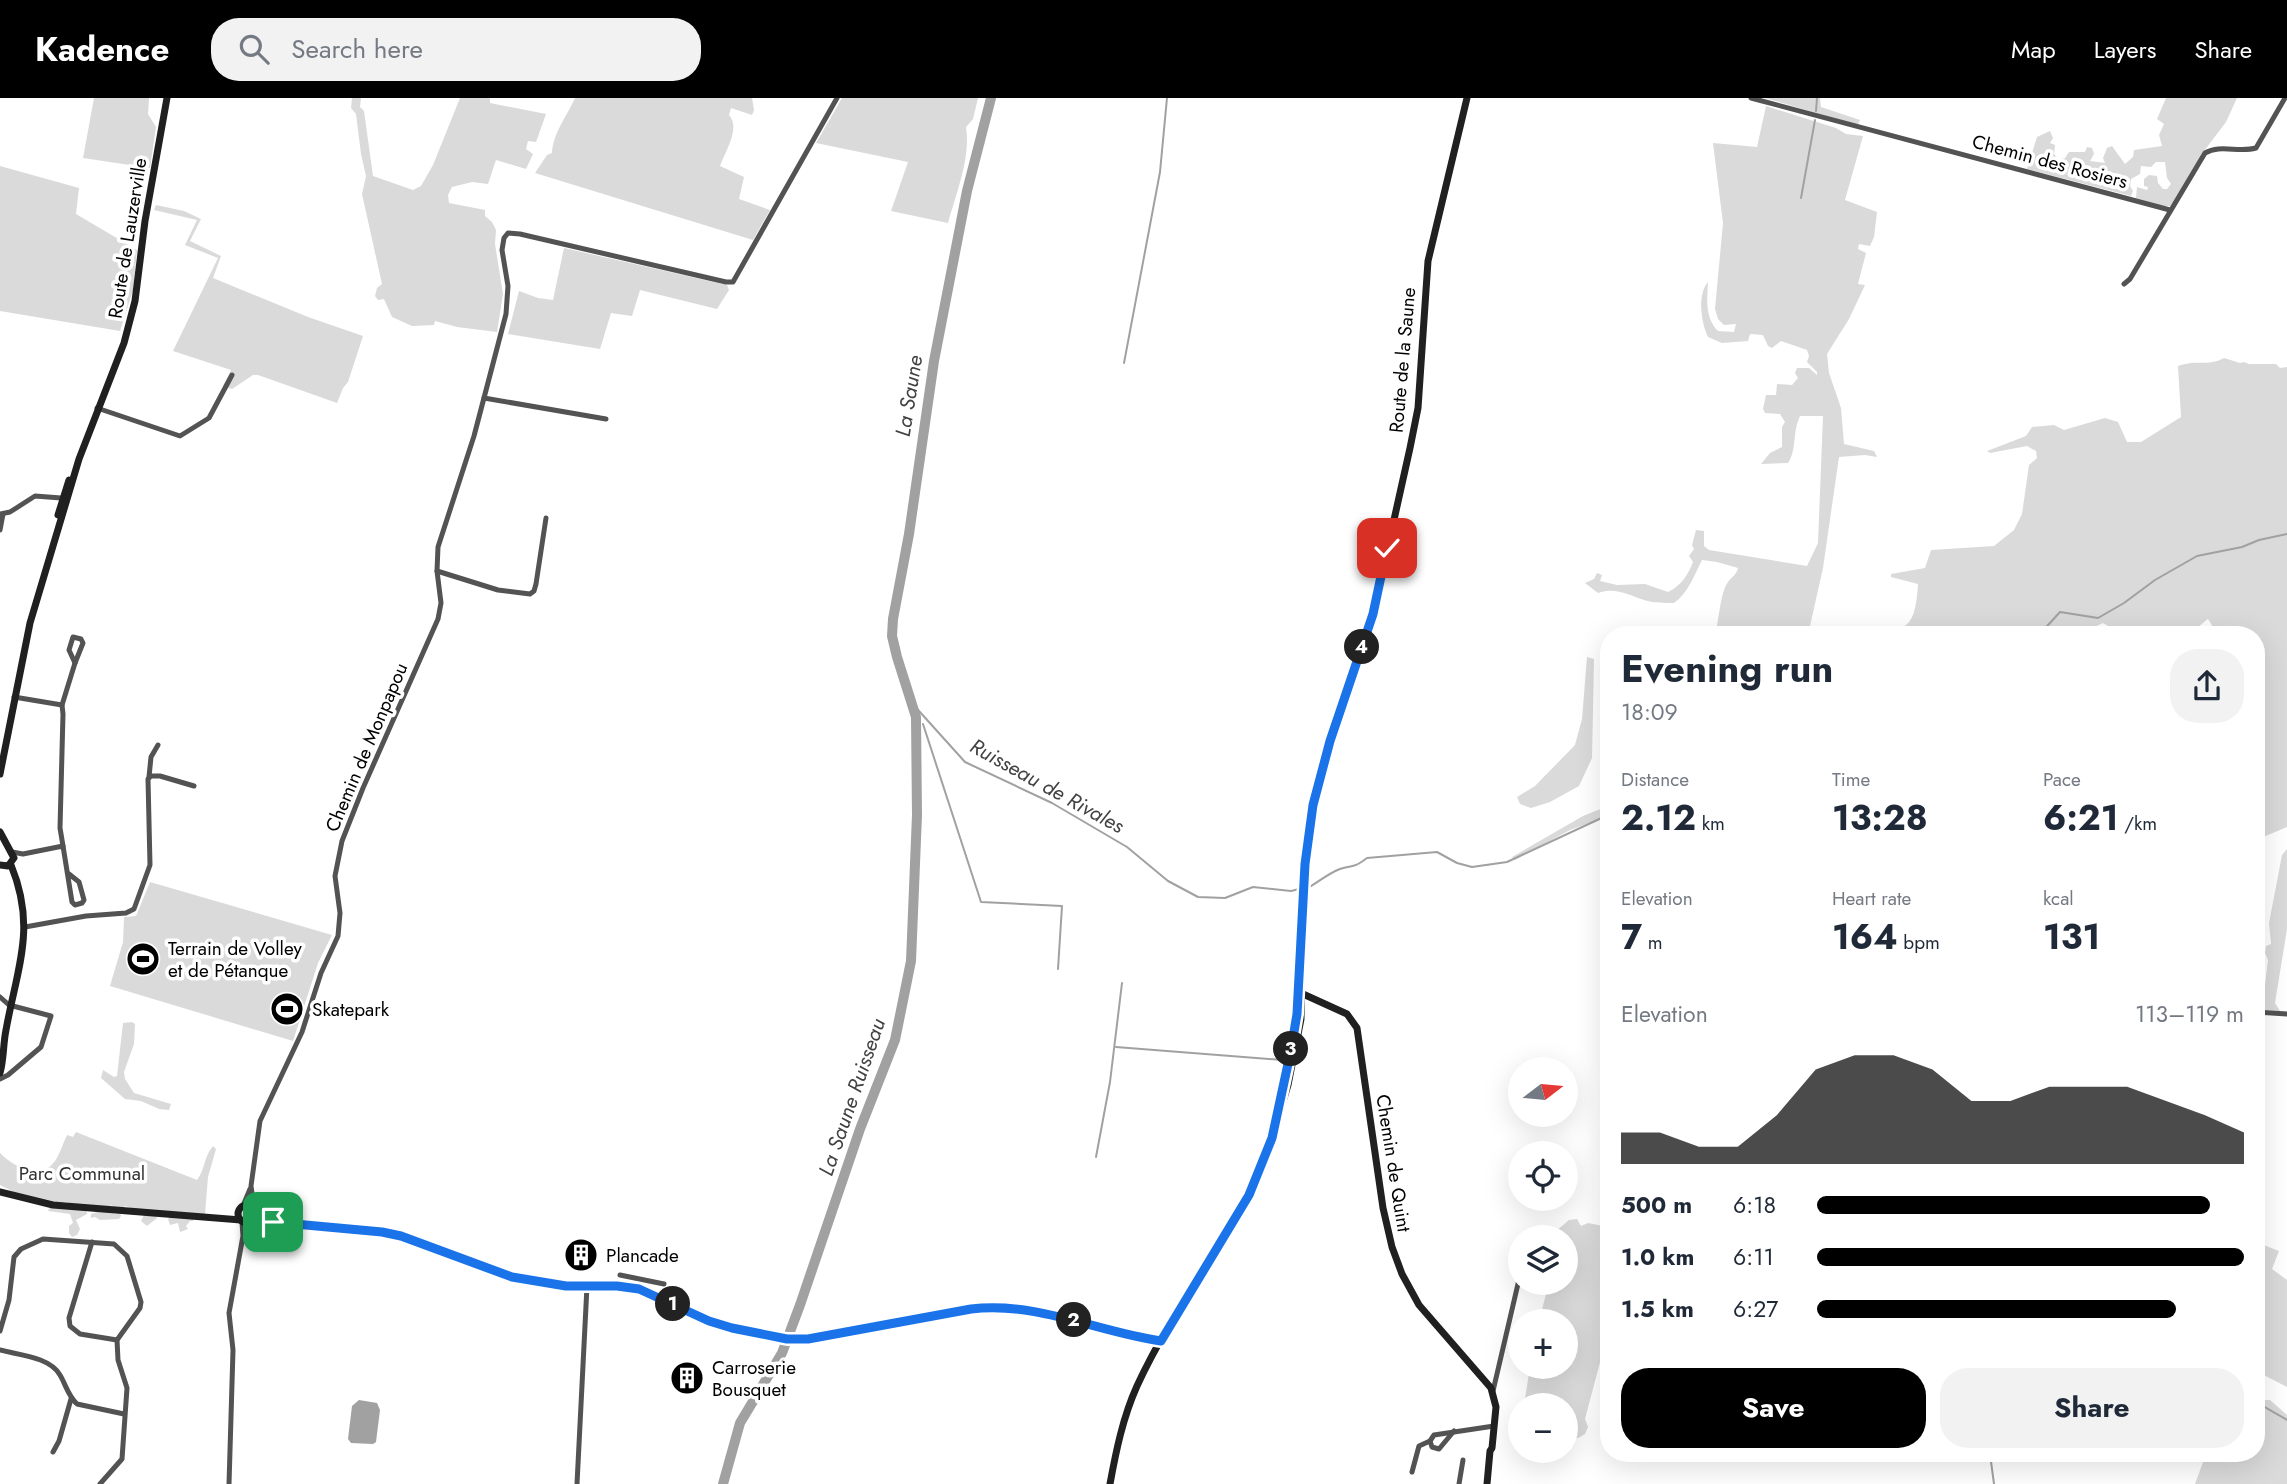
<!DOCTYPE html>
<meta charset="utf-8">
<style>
:root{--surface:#fff;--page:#f2f2f3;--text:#1f2937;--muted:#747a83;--accent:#000}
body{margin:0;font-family:Jost,sans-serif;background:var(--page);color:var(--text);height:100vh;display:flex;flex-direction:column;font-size:26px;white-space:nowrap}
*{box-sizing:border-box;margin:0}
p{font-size:23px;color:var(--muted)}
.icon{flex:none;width:38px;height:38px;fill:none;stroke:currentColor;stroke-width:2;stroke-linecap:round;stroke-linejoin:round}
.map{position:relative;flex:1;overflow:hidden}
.drawer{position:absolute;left:1600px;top:528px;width:665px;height:836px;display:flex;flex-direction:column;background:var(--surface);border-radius:28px;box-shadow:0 7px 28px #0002}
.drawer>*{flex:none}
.needle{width:46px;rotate:74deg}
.controls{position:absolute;left:1508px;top:959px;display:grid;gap:14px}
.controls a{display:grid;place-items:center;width:70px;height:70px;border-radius:50%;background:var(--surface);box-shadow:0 7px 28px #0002;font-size:35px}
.pin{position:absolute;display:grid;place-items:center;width:60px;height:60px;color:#fff;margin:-30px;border-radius:14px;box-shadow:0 4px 10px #0006}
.km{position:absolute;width:35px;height:35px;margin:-18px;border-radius:50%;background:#222;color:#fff;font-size:19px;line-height:35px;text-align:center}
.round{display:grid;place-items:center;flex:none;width:74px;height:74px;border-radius:28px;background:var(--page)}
.summary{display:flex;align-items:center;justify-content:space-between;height:119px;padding:0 21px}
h1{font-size:38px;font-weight:700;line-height:52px}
.stats{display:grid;grid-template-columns:repeat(3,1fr);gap:10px;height:119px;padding:7px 21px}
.stats div{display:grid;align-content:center}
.stats b{font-size:35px;font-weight:700}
.stats small{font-size:19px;font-weight:400}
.stats p{font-size:19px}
.chart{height:196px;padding:14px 21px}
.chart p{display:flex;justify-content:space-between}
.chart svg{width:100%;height:126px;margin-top:7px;fill:var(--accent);opacity:.7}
.cta{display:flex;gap:14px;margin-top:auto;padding:14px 21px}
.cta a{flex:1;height:80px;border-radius:28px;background:var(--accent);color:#fff;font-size:28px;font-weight:700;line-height:80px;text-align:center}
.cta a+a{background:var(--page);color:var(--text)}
ul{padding:0 21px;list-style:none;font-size:23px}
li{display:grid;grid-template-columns:112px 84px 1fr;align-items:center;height:52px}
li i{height:18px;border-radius:9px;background:var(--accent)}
header{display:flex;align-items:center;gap:42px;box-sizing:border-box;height:98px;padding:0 35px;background:var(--accent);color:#fff}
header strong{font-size:33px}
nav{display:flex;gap:38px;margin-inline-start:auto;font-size:24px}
.search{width:490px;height:63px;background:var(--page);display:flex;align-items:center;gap:18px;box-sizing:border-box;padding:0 24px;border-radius:28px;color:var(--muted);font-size:26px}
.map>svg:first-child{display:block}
</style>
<header>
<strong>Kadence</strong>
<div class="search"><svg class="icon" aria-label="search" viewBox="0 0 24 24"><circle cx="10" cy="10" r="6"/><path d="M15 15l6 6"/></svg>Search here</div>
<nav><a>Map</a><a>Layers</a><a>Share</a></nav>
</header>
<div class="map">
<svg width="2287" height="1386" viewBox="0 0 2287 1386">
<rect width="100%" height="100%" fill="#fff"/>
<g fill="#dadada">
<polygon points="94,0 149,0 148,16 156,29 150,70 83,60"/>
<polygon points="352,0 361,0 360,9 364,13 373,78 413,92 421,88 433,67 460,0 490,0 490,5 546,16 536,44 528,43 526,51 533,56 526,71 496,62 488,86 472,84 452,89 448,97 449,105 485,112 485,118 492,124 496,132 495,146 503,196 497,234 457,229 435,223 434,227 412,228 392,219 384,201 378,202 375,198 377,190 382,186 362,96 366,78 361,56 356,16 351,10"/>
<path d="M 575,0 L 752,0 L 754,12 L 752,17 L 731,10 L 729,17 C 741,30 725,54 720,68 L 744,79 L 739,101 L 770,112 L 753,142 L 535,75 L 547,57 L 552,55 C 553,35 567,18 575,0 Z"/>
<path d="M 842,0 L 978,0 L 973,21 L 966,29 C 971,59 956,96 948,125 L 891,113 L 908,64 L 816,45 Z"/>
<polygon points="1765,0 1820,0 1821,9 1860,22 1858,27"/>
<path d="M 2166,0 L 2237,0 L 2226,24 L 2204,53 L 2206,58 C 2195,76 2182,91 2171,108 L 2161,108 L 2136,100 L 2137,89 L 2147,92 L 2148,89 L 2144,88 L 2144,81 L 2149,77 L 2157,78 L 2158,85 L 2163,91 L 2167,91 L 2171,86 L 2167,80 L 2165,64 L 2156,64 L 2151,69 L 2141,68 L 2140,76 L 2131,81 L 2130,88 L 2133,93 L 2131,98 L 2027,71 L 2037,39 L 2050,33 L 2053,40 L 2050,45 L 2055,47 L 2054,56 L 2059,62 L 2065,60 L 2069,54 L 2085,54 L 2087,49 L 2092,50 L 2094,56 L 2090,63 L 2105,65 L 2103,60 L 2107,50 L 2112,48 L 2125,66 L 2133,59 L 2134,52 L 2162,48 L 2159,37 L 2164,26 L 2157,21 Z"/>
<path d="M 1766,8 L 1836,30 L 1846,36 L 1863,38 L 1845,102 L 1877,114 L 1874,139 L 1870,148 L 1859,146 L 1858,151 L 1866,155 L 1858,186 L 1865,187 L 1849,221 L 1827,256 L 1829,275 L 1841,310 L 1844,346 L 1874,353 L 1877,359 L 1865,357 L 1839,359 L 1823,470 L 1808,537 L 1715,537 C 1719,523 1720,495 1728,484 C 1732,478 1736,478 1738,470 L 1717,464 L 1702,462 C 1694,478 1688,495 1674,505 C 1664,505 1653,505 1644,502 C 1628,497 1616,489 1598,495 L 1585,485 L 1594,481 L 1597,475 L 1602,477 L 1600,483 L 1617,487 L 1645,486 L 1668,494 C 1681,488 1688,477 1693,464 L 1689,458 L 1694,451 L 1692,447 L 1696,432 L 1704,433 L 1704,448 L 1709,452 L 1807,468 L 1818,445 L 1823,318 L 1800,318 C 1792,335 1797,352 1788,365 L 1761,366 L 1770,355 L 1782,349 L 1782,329 L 1785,324 L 1780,316 L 1765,315 L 1763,311 L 1766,297 L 1776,297 L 1777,286 L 1792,287 L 1798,280 L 1795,275 L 1797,270 L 1809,270 L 1817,277 L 1817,274 L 1807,264 L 1809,258 L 1807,252 L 1781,243 L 1772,250 L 1768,248 L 1763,237 L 1750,236 L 1748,243 L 1722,245 L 1708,239 C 1701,224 1697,197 1708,184 C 1707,202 1705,220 1718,233 L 1734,234 L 1736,226 L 1724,227 L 1718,221 L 1715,211 L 1723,125 L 1713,45 L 1757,49 Z"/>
<polygon points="0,68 79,90 76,116 137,152 133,192 120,233 0,213"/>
<polygon points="156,107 184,113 201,121 190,143 221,158 213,180 308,219 363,238 348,284 343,290 337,305 258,277 253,277 232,291 223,288 231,272 173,253 218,160 185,147 197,122 154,112"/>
<polygon points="564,150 727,187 729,192 717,211 640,192 632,218 611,215 600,251 508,236 519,193 538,200 553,202"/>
<path d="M 2224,260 L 2240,265 L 2244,264 L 2249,266 L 2276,266 L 2280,270 L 2287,269 L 2287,729 L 2256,742 L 2256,537 L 2211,537 L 2213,529 L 2208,521 L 2198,529 L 2193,537 L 2108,537 L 2108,528 L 2103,525 L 2077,537 L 1865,537 L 1865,535 C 1908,534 1915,530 1918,486 L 1891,479 L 1891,476 L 1925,470 L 1931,452 L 1994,448 L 2014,432 L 2022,416 L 2029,367 L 2037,360 L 2036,353 L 2027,348 L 1990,355 L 1987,353 L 2026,338 L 2032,329 L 2054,327 L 2064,332 L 2105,320 L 2118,324 L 2127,344 L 2141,344 L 2181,319 L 2178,268 C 2197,261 2207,269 2224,260 Z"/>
<polygon points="1587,559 1594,561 1592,660 1579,688 1550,704 1531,710 1520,706 1517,699 1535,688 1575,647 1582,621"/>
<polygon points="1608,708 1608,718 1570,732 1515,762 1512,759 1583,718"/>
<polygon points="2287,751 2287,831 2275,905 2280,913 2256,911 2256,904 2263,904 2268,862 2265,855 2266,848 2271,846 2269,825 2282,757"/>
<polygon points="150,784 332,837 318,865 293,943 110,888 123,844 124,819 136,818"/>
<polygon points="132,924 135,926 134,946 124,974 125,981 134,995 171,1006 169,1012 159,1011 141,1003 125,1001 101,980 103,972 114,979 117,978 123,925"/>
<path d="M 76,1034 L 197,1082 C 205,1072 204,1058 213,1048 L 216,1051 L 208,1079 L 205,1116 L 196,1116 L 193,1123 L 190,1123 L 186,1128 L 188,1131 L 180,1134 L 178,1125 L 170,1127 L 168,1121 L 171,1118 L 156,1117 L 157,1120 L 147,1128 L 141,1123 L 144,1117 L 137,1112 L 125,1108 L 121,1112 L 110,1107 L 110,1113 L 115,1116 L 120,1114 L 121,1118 L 119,1121 L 100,1122 L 95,1119 L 91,1120 L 91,1116 L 103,1112 L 64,1104 L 61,1107 L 86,1112 L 87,1116 L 76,1122 L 80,1131 L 77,1137 L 72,1139 L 69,1135 L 69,1128 L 73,1125 L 70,1116 L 48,1113 L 53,1103 L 14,1094 L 0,1087 L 0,1055 C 13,1068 40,1084 55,1063 C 60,1056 63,1045 67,1037 L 73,1039 Z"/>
<polygon points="1577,1121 1581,1128 1588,1125 1608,1129 1608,1234 1585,1321 1588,1329 1585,1336 1578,1340 1570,1338 1570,1333 1566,1332 1566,1307 1524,1307 1530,1269 1566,1269 1566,1223 1539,1223 1549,1185 1566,1185 1566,1139 1549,1139 1569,1122"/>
<polygon points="2256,1144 2279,1153 2272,1171 2287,1182 2287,1289 2256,1273"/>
<polygon points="2256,1302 2270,1302 2287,1317 2287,1386 2195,1386 2206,1356 2256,1356"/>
</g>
<polygon fill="#a1a1a1" points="359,1302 377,1305 380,1312 376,1344 373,1346 351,1345 348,1341 352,1308"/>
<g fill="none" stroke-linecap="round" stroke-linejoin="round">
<g stroke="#a1a1a1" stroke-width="2">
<polyline points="1816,13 1817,0"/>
<polyline points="1801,100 1815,22"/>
<polyline points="1124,265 1160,74 1167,0"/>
<polyline points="2039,537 2060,514 2098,520 2124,505 2155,482 2197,458 2242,449 2259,442 2287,436"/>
<polyline points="910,603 965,664 1052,705 1127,749 1168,783 1198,799 1225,800 1253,789 1291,793 1299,791"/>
<polyline points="916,619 918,621"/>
<polyline points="923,626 981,804 1062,808 1058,871"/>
<path d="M 1308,790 C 1318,784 1329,775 1340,771 C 1353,767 1354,770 1367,760 L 1437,754 L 1457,765 L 1472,769 L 1507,764 L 1608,717"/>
<polyline points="1116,949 1283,962"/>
<polyline points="1096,1059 1110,984 1122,885"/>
<polyline points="2256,1304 2287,1322"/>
<polyline points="1990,1356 1994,1386"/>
</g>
<polyline stroke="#a1a1a1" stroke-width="10" points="723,1386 740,1325 782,1255 800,1207 860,1031 895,942 911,863 917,717 916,619 897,559 892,538 893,521 909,436 934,263 967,93 991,0"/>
<g stroke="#535353" stroke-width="5">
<polyline points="1751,0 2170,112"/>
<path d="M 2124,186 L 2130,181 L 2205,55 C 2220,46 2239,55 2256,50 L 2285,0"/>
<polyline points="484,300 606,321"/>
<polyline points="97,310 180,338 209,320 232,277"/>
<polyline points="0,416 10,414 35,398 61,400 64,402"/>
<polyline points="0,432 3,416"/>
<polyline points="437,473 498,492 530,496 534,493 536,486 546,420"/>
<polygon points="73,539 81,541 83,545 75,565 69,552"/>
<polyline points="14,599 62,607"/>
<polyline points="149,679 151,659 158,647"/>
<polyline points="63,748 60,730 63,616 62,607 75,565"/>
<polyline points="12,754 23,756 63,748 72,804 75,807 82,805 84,802 79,784 69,776"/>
<polyline points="25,829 86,818 126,815 134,811 150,767 148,681 151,678 160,678 194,688"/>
<polyline points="0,899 9,907 51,918 41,949 8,977 0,981"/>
<polyline points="2256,914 2287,916"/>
<polyline points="243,1108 250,1091"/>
<polyline points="254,1109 251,1088 260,1023 302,934 321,875 338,838 340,815 335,778 342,743 363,690 438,521 441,505 437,473 438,449 474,338 506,216 508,188 502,152 504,140 508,135 520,136 726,184 733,184 837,0"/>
<polyline points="244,1136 250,1125"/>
<polyline points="92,1144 69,1220 70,1228 80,1236 117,1242"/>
<polyline points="620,1177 664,1186"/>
<polyline points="0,1233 9,1202 14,1159 21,1151 43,1141 114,1146 127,1158 141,1204 140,1210 117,1242 118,1262 127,1290 122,1361 100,1386"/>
<path d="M 0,1252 C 19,1257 50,1259 60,1277 C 66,1287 68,1298 77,1306 L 124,1316"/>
<polyline points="1493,1293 1521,1173"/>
<polyline points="1430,1343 1432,1349 1439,1351 1454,1333"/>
<polyline points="53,1354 59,1343 71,1301"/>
<polyline points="1412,1374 1419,1348 1430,1343 1434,1337 1494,1328"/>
<polyline points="229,1386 233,1252 229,1215 243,1138 242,1124"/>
<polyline points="577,1386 587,1188"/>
<polyline points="1459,1386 1463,1362"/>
</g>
<g stroke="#202020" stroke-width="7">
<polyline points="58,417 69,382"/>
<polyline points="0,676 30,525 79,361 124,245 135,203 145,123 167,0"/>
<polyline points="0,734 14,760 8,768 0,767"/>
<polyline points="1303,896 1347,916 1357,930 1383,1110 1392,1149 1402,1176 1419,1207 1491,1290 1496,1309 1492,1350 1490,1353 1487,1386"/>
<polyline points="1291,954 1297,916 1299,854"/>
<path d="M 0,975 C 4,961 3,946 6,932 C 17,870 37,830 11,767"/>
<polyline points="1272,1040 1288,987 1301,921 1303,792 1313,707 1330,643 1373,516 1410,350 1418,310 1428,163 1467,0"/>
<polyline points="0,1094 53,1107 241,1122"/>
<circle cx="247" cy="1116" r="9"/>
<path d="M 254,1123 L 381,1134 L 432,1148 L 512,1179 L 566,1188 L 617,1188 L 639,1191 L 699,1219 L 732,1230 L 787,1241 L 808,1241 L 971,1211 C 1037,1203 1097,1235 1161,1243"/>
<path d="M 1110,1386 C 1116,1353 1123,1319 1137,1288 C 1161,1236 1194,1187 1224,1139 C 1244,1106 1263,1075 1272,1037"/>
</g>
</g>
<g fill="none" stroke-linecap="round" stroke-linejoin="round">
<defs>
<path id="route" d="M 273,1124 L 382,1134 L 401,1138 L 512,1179 L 566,1188 L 617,1188 L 639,1191 L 709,1223 L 732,1230 L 787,1241 L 808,1241 L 971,1211 C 1036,1203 1098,1234 1161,1243 L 1249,1097 L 1272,1040 L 1291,952 L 1297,916 L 1305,766 L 1313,707 L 1330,643 L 1373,516 L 1387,450"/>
</defs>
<use href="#route" stroke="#fff" stroke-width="14"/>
<use href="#route" stroke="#1a73e8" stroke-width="9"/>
</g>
<defs>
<symbol id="stadium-disc" viewBox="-11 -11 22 22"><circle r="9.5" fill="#000" stroke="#fff"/><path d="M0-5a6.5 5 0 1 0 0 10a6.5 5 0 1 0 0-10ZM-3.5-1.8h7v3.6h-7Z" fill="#fff"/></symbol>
<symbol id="building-disc" viewBox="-11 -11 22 22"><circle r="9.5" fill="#000" stroke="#fff"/><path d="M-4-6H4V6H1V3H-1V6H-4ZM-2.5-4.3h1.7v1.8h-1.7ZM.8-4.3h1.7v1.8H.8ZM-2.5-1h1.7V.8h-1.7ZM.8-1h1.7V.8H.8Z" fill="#fff"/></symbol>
</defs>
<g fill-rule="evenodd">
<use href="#stadium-disc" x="124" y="842" width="38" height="38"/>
<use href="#stadium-disc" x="268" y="892" width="38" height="38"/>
<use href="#building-disc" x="562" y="1138" width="38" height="38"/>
<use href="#building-disc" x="668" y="1261" width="38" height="38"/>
</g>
<g text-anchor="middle" stroke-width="7" stroke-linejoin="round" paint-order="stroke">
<g font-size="19" fill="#000" stroke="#fff">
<text transform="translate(2050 63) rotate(15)" y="7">Chemin des Rosiers</text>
<text transform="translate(127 140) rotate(-81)" y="7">Route de Lauzerville</text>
<text transform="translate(1402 262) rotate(-85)" y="7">Route de la Saune</text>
<text transform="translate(366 649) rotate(-67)" y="7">Chemin de Monpapou</text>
<text transform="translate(1394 1065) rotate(81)" y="7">Chemin de Quint</text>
</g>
<g font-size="19" fill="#000" stroke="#fff" text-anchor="start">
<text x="168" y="857">Terrain de Volley<tspan x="168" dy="22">et de Pétanque</tspan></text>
<text x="312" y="918">Skatepark</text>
<text x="606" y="1164">Plancade</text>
<text x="712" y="1276">Carroserie<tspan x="712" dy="22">Bousquet</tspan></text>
</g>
<g font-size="19" fill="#313131" stroke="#fff">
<text x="82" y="1082">Parc Communal</text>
</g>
<g font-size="21" font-style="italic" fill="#424242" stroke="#fff">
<text transform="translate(909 298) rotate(-81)" y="7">La Saune</text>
<text transform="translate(1047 688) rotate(29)" y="7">Ruisseau de Rivales</text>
<text transform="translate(852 999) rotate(-71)" y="7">La Saune Ruisseau</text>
</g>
</g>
</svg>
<div class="controls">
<a><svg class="needle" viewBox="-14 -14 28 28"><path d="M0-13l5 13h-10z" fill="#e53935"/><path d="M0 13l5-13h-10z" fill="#747a83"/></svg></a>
<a><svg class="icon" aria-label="locate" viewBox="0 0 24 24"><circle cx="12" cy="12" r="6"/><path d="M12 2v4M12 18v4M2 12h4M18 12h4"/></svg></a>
<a><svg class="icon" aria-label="layers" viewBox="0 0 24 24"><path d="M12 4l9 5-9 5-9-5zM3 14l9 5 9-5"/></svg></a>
<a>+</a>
<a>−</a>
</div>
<div class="pin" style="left:273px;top:1124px;background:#1e9e55"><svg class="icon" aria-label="arrive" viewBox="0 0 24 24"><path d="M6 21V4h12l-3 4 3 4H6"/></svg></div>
<div class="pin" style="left:1387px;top:450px;background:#d93025"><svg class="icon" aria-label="check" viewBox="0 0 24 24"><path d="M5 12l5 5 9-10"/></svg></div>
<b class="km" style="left:673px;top:1206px">1</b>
<b class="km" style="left:1074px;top:1222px">2</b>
<b class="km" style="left:1291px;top:951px">3</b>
<b class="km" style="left:1362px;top:549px">4</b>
<section class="drawer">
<div class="summary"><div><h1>Evening run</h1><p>18:09</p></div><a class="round"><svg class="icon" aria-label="share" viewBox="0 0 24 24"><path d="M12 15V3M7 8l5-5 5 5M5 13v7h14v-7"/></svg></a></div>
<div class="stats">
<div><p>Distance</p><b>2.12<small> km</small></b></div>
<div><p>Time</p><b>13:28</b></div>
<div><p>Pace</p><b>6:21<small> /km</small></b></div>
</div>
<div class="stats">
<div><p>Elevation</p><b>7<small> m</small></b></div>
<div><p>Heart rate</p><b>164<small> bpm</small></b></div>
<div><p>kcal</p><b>131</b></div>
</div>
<div class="chart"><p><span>Elevation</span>113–119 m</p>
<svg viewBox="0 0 160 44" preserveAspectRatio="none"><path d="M0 44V33L10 33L20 38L30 38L40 27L50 11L60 6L70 6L80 11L90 22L100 22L110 17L120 17L130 17L140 22L150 27L160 33V44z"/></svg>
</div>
<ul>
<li><b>500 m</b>6:18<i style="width:92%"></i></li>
<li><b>1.0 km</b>6:11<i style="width:100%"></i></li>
<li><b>1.5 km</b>6:27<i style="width:84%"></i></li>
</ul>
<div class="cta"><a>Save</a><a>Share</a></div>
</section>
</div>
